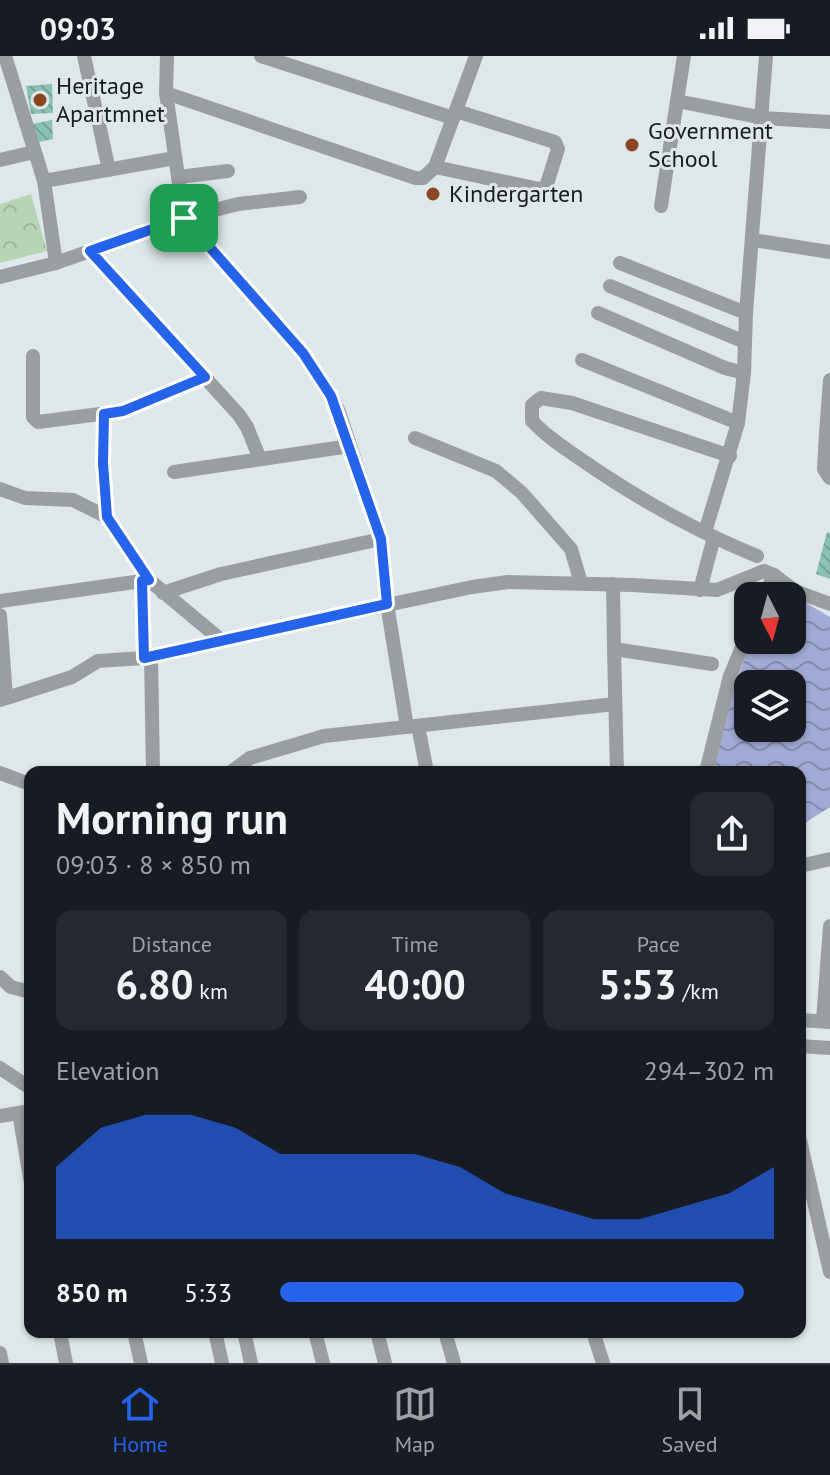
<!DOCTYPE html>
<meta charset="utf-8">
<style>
:root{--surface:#171b24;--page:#242831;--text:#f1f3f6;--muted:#9ea1a6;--line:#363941;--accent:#2563eb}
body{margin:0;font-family:"PT Sans",sans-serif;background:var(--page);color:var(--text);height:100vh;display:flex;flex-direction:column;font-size:30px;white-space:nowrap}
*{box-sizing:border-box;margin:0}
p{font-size:26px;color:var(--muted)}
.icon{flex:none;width:44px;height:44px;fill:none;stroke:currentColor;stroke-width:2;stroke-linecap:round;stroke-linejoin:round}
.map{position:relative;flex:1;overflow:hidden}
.sheet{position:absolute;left:24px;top:710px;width:782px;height:572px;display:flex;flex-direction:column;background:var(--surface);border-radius:16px;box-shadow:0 2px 6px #0004}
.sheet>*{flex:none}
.needle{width:52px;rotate:174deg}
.controls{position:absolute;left:734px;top:526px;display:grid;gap:16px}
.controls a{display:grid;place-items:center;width:72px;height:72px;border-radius:16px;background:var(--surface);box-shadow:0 2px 6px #0004;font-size:40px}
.pin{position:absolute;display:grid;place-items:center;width:68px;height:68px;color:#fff;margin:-34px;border-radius:16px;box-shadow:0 4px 12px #0006}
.round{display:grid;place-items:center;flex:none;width:84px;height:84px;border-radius:16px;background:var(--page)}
.overview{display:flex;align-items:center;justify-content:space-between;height:136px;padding:0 32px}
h1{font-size:44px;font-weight:800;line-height:60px}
.metrics{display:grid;grid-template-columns:repeat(3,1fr);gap:12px;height:136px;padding:8px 32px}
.metrics div{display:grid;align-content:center;border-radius:16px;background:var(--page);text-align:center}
.metrics b{font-size:40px;font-weight:800}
.metrics small{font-size:22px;font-weight:400}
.metrics p{font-size:22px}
.chart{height:224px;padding:16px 32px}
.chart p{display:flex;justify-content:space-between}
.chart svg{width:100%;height:144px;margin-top:8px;fill:var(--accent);opacity:.7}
ul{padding:0 32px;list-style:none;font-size:26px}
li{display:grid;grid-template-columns:128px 96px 1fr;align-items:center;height:60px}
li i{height:20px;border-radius:10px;background:var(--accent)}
.status{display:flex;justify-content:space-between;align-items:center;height:56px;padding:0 40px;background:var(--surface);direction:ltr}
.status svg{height:22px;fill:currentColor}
.dock{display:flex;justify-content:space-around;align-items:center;height:112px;border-top:2px solid var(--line);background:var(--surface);font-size:22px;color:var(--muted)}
.dock a{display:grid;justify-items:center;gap:4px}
.dock .selected{color:var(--accent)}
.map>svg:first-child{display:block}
</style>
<div class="status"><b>09:03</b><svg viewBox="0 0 49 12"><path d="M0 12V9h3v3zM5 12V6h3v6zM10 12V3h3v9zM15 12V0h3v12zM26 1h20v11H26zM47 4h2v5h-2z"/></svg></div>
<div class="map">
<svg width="830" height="1307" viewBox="0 0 830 1307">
<defs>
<pattern id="park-crowns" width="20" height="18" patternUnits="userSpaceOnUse" patternTransform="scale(2)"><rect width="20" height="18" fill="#b7d5b5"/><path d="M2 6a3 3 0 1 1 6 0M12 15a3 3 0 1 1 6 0" fill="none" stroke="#9db69b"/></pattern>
<pattern id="water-waves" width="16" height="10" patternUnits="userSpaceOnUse" patternTransform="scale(2)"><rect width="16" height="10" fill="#a2abd5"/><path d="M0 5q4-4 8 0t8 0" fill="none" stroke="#838aac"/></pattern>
<pattern id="building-back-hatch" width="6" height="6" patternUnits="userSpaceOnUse" patternTransform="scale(2)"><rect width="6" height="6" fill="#8ac1b3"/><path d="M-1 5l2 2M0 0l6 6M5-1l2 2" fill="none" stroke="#76a59a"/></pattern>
</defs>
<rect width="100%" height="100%" fill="#dee8ea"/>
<polygon fill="url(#park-crowns)" points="31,138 47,195 0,207 0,148"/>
<path fill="url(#water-waves)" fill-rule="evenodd" d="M 792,545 L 806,547 L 830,561 L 830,751 L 800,770 L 800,716 L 714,716 L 720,669 L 752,584 L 792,584 ZM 748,628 L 792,628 L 792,672 L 748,672 Z"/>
<g fill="url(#building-back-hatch)">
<polygon points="52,28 53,57 31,58 26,30"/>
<polygon points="52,64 53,83 35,87 32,68"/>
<polygon points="827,476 830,477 830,523 816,518"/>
</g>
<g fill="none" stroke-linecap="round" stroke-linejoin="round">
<g stroke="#9b9ea0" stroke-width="14">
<polyline points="5,0 44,125 56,207"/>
<polyline points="84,0 109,114"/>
<polyline points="167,0 166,37 184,162 303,297 331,340 339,356 381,483 387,548 407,671"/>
<polyline points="261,0 453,62"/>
<polyline points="684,0 677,45 763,62 830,66"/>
<polyline points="166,37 415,122 423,122 435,111 476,0"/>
<polyline points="0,104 34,96"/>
<polyline points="435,111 539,133 546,131 558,93 555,86 456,55"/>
<polyline points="178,121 228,115"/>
<polyline points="44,125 175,102"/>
<polyline points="661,150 677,45"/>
<polyline points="753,184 830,196"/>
<polyline points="90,195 239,359 247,371 260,403"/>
<polyline points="620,207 746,257"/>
<polyline points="0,221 56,207 184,162 238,148 300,141"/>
<polyline points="610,230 745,286"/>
<polyline points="598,257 725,312 744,317"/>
<polyline points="33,300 33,361 38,366 123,355 205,321"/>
<polyline points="582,304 738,367"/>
<polyline points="830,324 826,377 830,378"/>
<polyline points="104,358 103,407 107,461"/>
<polyline points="826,377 824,413 830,422"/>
<polyline points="415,382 496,415 522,437 571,493 581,527"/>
<path d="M 730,400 L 572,347 L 541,342 L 532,349 L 532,365 C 545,379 560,389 576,400 C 633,440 693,474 757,500"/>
<polyline points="174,416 350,390"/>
<polyline points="0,433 25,442 73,444 107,461 149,524 221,584 472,531 508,526 632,529 717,534 764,515 774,519 795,535 830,548"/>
<polyline points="705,476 738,367 744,317 746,257 766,0"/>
<polyline points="142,525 144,602"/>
<polyline points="613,528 614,593"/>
<polyline points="700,534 714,481"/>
<polyline points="163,537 221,518 381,483"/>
<polyline points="764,540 774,519"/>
<polyline points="0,545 149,524"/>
<polyline points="0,559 6,641"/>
<polyline points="151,601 153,716"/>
<polyline points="0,644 72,621 98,605 144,602 221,584"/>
<polyline points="418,670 427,716"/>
<polyline points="231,716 250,702 324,680 615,648"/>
<polyline points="617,716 614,593 712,608"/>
<polyline points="706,716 730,620 748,577"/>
<polyline points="0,717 30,728"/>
<polyline points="800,810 830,803"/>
<polyline points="0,921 11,931 30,936"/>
<polyline points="800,964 830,966"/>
<polyline points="823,965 830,870"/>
<polyline points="800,990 830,992"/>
<polyline points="0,1012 30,1032"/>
<polyline points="19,1057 30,1122"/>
<polyline points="0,1060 30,1055"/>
<polyline points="800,1084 830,1216"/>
<polyline points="60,1276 66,1307"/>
<polyline points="134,1276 141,1307"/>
<polyline points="215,1276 222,1307"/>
<polyline points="244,1276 251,1307"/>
<polyline points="315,1276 323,1307"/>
<polyline points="377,1276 385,1307"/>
<polyline points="445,1276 454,1307"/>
<polyline points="593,1276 603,1307"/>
<polyline points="0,1297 2,1307"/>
</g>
</g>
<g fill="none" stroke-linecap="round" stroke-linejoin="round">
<defs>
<polygon id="route" points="184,162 303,297 331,340 381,483 387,548 144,602 142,525 149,524 107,461 103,407 104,358 123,355 205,321 90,195"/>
</defs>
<use href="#route" stroke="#fff" stroke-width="16"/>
<use href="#route" stroke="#2563eb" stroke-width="10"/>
</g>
<g fill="#8c4523" stroke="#dee8ea" stroke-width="3">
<circle cx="40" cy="44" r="8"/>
<circle cx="632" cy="89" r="8"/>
<circle cx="433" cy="138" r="8"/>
</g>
<g text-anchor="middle" stroke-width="6" stroke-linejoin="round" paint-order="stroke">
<g font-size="24" fill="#191c1d" stroke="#dee8ea" text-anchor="start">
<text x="56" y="38">Heritage<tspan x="56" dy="28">Apartmnet</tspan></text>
<text x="648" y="83">Government<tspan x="648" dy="28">School</tspan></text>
<text x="449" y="146">Kindergarten</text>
</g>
</g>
</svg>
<div class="controls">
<a><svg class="needle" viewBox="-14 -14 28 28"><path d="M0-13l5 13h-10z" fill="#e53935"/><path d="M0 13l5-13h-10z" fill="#9ea1a6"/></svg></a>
<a><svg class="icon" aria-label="layers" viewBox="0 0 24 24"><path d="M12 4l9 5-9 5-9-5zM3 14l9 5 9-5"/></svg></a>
</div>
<div class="pin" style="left:184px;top:162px;background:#1e9e55"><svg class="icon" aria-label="arrive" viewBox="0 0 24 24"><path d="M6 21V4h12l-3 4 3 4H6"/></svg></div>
<section class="sheet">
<div class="overview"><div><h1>Morning run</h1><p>09:03 · 8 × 850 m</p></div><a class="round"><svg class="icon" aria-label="share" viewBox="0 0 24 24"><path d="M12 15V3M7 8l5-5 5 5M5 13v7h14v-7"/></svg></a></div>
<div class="metrics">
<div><p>Distance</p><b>6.80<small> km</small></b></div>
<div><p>Time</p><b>40:00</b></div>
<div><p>Pace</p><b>5:53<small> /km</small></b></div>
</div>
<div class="chart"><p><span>Elevation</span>294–302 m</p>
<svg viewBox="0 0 160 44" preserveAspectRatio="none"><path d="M0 44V22L10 10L20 6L30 6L40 10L50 18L60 18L70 18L80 18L90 22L100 30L110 34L120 38L130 38L140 34L150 30L160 22V44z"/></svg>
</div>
<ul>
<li><b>850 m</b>5:33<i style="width:94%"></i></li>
</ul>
</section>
</div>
<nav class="dock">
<a class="selected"><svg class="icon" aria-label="home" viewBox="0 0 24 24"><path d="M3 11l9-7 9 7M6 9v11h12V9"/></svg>Home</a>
<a><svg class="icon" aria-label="map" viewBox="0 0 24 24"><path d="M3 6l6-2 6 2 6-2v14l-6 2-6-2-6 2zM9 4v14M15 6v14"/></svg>Map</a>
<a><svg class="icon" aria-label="saved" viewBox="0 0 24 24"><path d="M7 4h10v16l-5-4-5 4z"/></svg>Saved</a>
</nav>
